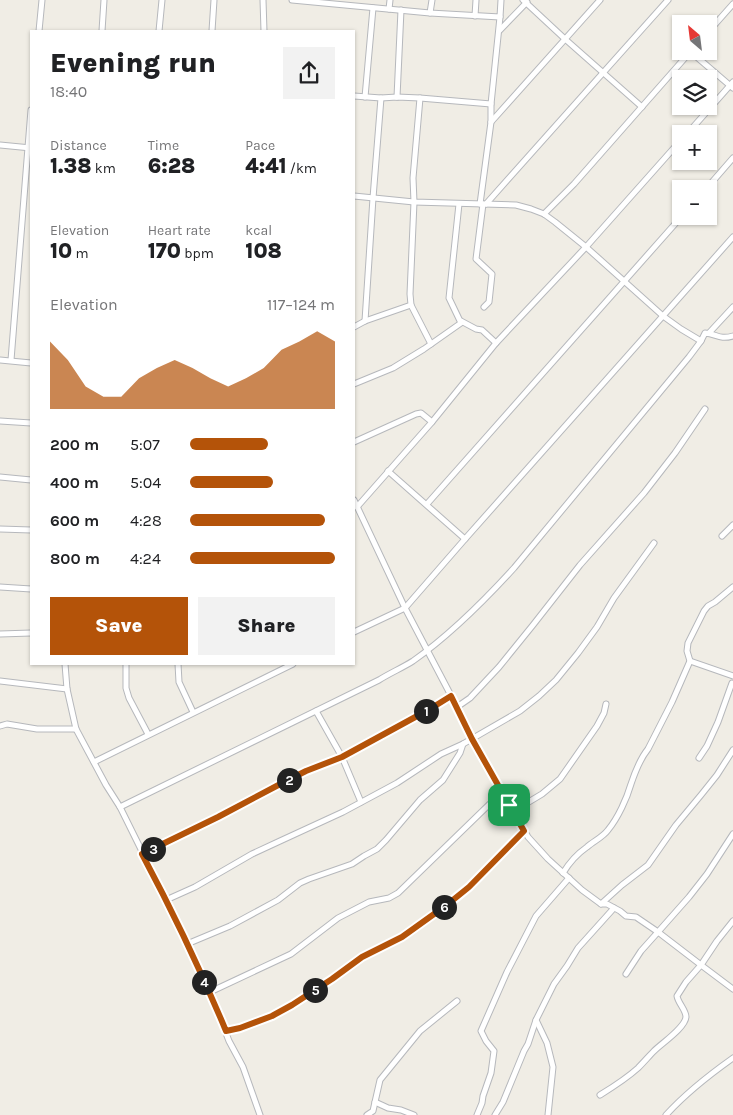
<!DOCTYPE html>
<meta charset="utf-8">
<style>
:root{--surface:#fff;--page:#f2f2f2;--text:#202124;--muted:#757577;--accent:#b45309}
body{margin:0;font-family:Karla,sans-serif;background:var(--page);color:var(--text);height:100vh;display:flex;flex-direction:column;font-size:19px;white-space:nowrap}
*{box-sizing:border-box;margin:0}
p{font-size:16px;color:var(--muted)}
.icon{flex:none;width:28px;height:28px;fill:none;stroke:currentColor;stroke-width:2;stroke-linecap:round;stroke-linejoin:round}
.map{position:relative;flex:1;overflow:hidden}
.sheet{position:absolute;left:30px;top:30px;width:325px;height:635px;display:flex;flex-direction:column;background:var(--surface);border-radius:0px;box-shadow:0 1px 4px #0004}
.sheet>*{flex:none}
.needle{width:32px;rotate:332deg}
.fabs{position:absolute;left:672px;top:15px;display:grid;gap:10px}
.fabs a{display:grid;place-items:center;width:45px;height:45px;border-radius:0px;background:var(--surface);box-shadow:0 1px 4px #0004;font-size:25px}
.pin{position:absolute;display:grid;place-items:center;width:42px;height:42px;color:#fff;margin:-21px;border-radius:10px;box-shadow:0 2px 8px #0006}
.km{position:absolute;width:25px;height:25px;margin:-12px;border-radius:50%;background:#222;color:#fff;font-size:14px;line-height:25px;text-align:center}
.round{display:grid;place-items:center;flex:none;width:52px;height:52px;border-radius:0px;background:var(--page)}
.head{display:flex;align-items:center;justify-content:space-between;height:85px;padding:0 20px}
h1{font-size:28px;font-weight:800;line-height:38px}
.metrics{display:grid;grid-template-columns:repeat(3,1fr);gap:8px;height:85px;padding:5px 20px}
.metrics div{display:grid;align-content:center}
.metrics b{font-size:21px;font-weight:800}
.metrics small{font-size:14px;font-weight:400}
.metrics p{font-size:14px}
.chart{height:140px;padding:10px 20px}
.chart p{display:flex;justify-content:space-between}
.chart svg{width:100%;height:90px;margin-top:5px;fill:var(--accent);opacity:.7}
.primary-button{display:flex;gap:10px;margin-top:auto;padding:10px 20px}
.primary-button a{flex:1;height:58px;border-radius:0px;background:var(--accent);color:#fff;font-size:20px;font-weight:800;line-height:58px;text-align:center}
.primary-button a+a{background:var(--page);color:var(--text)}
ul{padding:0 20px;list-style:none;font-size:16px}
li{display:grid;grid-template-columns:80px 60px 1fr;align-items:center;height:38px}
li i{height:12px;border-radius:6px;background:var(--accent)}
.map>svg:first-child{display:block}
</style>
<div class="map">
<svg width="733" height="1115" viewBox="0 0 733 1115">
<rect width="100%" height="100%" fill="#f0ede5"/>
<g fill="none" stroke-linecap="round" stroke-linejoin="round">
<defs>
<g id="street">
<polyline points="263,0 264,31"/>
<polyline points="292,0 430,13 500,17 501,0"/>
<polyline points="523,0 565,39 642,107"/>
<polyline points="389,9 390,0"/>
<polyline points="430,13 432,0"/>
<polyline points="475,16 476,0"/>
<polyline points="500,30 527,2"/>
<polyline points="39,31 42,0"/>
<polyline points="102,31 104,0"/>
<polyline points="159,31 162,0"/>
<polyline points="212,31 214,0"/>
<polyline points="709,31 733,4"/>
<polyline points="691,52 733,88"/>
<polyline points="354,96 381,98 397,97 420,98 491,104"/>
<polyline points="365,97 373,8"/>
<polyline points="397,97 401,10"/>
<polyline points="491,122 600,0"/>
<polyline points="687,134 733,82"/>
<polyline points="0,145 31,148"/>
<polyline points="706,189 733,158"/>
<polyline points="354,196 414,202 516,205 531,209 544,214 555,222 586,247 663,316 681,329 701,341"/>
<polyline points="480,204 491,122 491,104 500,17"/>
<polyline points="483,204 476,259 492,274 489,302 484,307"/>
<polyline points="486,204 668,0"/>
<polyline points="544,214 574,184 691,51"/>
<polyline points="411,305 431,344"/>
<polyline points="365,321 373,198 381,98"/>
<polyline points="461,321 476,329 482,330 496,343"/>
<polyline points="354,327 365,321 411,305 410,294 414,202 413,178 420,98"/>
<polyline points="709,333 733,307"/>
<polyline points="0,360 31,363"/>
<polyline points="11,360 31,110"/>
<polyline points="354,384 393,368 424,349 461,323 449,298 459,204"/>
<polyline points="0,421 31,423"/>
<polyline points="354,442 416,414 421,413 432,422"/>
<polyline points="388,471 465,539"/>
<polyline points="0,477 31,480"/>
<polyline points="354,500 405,608 457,707 472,739 528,837 548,859 582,890 601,904 607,904 620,911 626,916 636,917 658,932 641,951 626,974"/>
<polyline points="427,504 682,216"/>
<polyline points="357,507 432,422 496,343 586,247 681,140"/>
<polyline points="0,529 31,530"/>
<polyline points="722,536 733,525"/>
<polyline points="0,587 31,589"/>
<polyline points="354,632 405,608 465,539 733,237"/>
<polyline points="0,634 31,633"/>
<polyline points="690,661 733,676"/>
<polyline points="65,664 67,689 76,729 106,785 120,807 177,922 210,992 229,1041 243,1067 260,1115"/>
<polyline points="126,664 126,688 129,698 148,734"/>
<polyline points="178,664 179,682 193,712"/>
<polyline points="0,681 67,689"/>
<polyline points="457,707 470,698 499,667 533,625 580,565 644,493 675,453 705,409"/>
<polyline points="316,711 342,757 361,802"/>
<polyline points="0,726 7,724 37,729 76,729"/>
<polyline points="699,758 707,746 718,722 732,683"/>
<polyline points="94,762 293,664"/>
<polyline points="509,805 513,806 522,806 542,794 560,779 597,726 604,713 606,704"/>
<path d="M 120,807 L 379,680 C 390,673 402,668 413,661 C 450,635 483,602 514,568 L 689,357 L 701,341 L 705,333 C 717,334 719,340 733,336"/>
<polyline points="143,855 218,817 286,781 306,771 342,757 430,709 451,696"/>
<path d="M 563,873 C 569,863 577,854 587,847 C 594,841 603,837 608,830 C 618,818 627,798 631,784 C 635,772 640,759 648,749 L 672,702 L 690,661 L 687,651 L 688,643 L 704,611 L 708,606 L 715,602 L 733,587"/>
<polyline points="166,900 195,887 252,854 280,841 343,812 397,783 441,754 463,744 520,711 539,696 556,680 578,653 597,627 614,598 654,543"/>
<polyline points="601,904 622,885 648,865 676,825 701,795 717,775 733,750"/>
<polyline points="733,921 717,941 701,965 733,989"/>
<polyline points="187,944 230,926 278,900 300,883 309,879 352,864 364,856 377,849 386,840 420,800 443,780 460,753 463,744"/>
<polyline points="210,992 291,954 338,918 369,902 389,898 398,893 502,792"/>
<polyline points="226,1031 240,1028 272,1016 293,1005 332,979 361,957 402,937 449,904 469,887 525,831"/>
<path d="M 600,1095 C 613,1087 627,1078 638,1068 C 644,1062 649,1056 654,1051 C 662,1043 685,1028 686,1017 C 686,1010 678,1003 677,996 L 686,982 L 701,965 L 658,932 L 689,897 L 707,874 L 733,834"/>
<polyline points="367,1115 373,1111 375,1102"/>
<polyline points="414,1115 401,1110 388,1108 375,1102 380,1080 420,1031 457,1001"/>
<polyline points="477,1115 482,1103 483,1096 491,1073 494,1051 486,1041 481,1031 507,972 536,916 569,878"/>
<polyline points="495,1115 503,1102 524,1051 528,1044 536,1020"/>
<polyline points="548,1115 553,1067 547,1043 536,1020 554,984 567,966 578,948 614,908"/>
<path d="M 666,1115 C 686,1093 709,1075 733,1058"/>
</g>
</defs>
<use href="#street" stroke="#b6b8bc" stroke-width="7"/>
<use href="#street" stroke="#fff" stroke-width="5"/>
</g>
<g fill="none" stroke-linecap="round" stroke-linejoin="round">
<defs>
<path id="route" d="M 451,696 L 472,739 L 524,831 L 469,887 L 448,904 L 402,937 L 362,957 L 332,979 L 292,1005 L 272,1016 L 240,1028 L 226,1031 C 201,971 173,912 142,854 L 218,817 L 286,781 L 306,771 L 342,757 L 430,709 Z"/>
</defs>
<use href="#route" stroke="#fff" stroke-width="10"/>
<use href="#route" stroke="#b45309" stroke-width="6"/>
</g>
</svg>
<div class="fabs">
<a><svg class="needle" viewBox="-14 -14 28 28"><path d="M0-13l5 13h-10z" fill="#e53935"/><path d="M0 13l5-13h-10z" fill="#757577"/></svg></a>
<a><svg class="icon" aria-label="layers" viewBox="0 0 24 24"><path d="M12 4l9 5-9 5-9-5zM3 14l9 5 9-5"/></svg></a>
<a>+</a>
<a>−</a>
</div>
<div class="pin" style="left:509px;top:805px;background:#1e9e55"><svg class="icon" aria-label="arrive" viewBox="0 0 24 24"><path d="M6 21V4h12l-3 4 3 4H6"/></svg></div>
<b class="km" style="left:426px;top:711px">1</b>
<b class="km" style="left:289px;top:780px">2</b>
<b class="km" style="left:153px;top:849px">3</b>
<b class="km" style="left:204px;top:982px">4</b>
<b class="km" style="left:315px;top:990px">5</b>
<b class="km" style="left:444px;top:907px">6</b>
<section class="sheet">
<div class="head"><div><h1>Evening run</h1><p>18:40</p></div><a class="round"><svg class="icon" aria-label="share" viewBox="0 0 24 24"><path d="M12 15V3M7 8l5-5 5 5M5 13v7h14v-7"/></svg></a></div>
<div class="metrics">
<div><p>Distance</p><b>1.38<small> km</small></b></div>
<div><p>Time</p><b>6:28</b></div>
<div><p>Pace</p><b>4:41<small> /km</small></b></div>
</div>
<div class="metrics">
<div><p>Elevation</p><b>10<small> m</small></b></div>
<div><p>Heart rate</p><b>170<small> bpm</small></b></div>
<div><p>kcal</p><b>108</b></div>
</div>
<div class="chart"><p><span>Elevation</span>117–124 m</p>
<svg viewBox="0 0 160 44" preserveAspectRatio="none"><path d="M0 44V11L10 20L20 33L30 38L40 38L50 29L60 24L70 20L80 24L90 29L100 33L110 29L120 24L130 15L140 11L150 6L160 11V44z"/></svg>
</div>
<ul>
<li><b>200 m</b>5:07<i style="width:54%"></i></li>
<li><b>400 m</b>5:04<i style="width:57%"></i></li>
<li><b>600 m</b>4:28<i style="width:93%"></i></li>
<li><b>800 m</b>4:24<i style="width:100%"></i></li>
</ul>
<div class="primary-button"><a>Save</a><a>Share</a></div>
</section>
</div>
